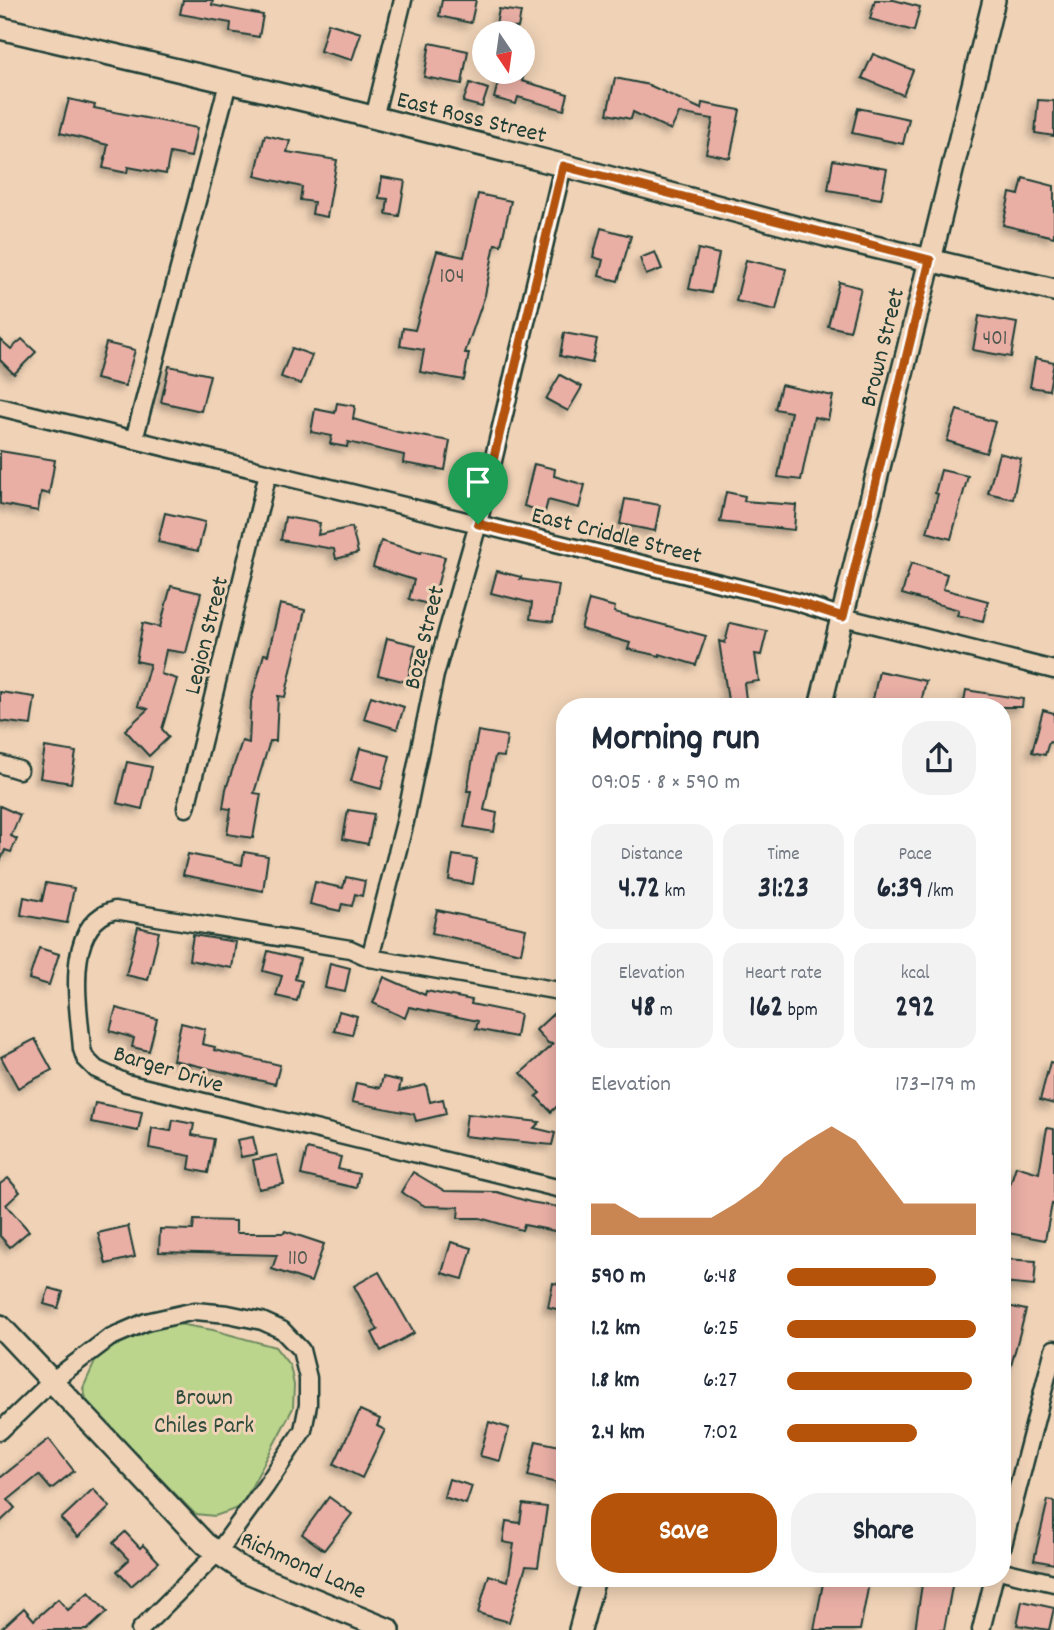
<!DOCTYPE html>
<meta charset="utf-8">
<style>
:root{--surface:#fff;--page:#f2f2f3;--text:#1f2937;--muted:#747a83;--accent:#b45309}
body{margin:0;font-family:Dekko,sans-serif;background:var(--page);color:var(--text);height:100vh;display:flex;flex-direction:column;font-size:26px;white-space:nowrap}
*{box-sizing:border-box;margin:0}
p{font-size:23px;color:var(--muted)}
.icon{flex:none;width:38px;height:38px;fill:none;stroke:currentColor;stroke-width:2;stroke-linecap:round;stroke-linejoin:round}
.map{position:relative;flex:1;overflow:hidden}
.details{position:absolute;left:556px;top:698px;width:455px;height:889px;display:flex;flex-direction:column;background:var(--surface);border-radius:28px;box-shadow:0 4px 18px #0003}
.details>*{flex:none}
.needle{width:46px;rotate:167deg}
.fabs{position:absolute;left:472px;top:21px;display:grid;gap:14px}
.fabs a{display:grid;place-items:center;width:63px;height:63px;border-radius:50%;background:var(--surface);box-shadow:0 4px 18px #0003;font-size:35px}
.pin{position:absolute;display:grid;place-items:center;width:60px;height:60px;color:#fff;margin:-72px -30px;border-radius:50% 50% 50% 0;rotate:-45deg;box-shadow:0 0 7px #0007}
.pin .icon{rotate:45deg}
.round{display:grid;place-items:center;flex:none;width:74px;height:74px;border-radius:28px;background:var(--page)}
.head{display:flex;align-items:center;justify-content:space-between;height:119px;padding:0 35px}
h1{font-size:38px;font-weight:800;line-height:52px}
.stats{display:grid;grid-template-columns:repeat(3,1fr);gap:10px;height:119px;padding:7px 35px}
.stats div{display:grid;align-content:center;border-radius:18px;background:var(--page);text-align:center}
.stats b{font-size:30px;font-weight:800}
.stats small{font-size:19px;font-weight:400}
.stats p{font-size:19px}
.chart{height:196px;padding:14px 35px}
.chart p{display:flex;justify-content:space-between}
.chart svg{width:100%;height:126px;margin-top:7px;fill:var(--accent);opacity:.7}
.cta{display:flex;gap:14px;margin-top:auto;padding:14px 35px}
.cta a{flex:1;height:80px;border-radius:28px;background:var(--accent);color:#fff;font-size:28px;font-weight:800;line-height:80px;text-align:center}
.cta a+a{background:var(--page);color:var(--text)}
ul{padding:0 35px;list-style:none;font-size:23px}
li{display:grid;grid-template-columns:112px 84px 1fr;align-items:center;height:52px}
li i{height:18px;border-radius:9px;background:var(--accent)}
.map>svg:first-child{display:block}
</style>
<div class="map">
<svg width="1054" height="1630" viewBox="0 0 1054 1630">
<defs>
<filter id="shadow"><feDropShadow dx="-4.5" dy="4.5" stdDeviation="3.5" flood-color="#0004"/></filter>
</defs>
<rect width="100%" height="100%" fill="#f0d3b7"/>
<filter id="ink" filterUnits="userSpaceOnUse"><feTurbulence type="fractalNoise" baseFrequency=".0143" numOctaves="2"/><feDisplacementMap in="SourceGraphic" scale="14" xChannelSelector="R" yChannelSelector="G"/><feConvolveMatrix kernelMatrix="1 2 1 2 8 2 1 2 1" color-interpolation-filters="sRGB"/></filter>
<g filter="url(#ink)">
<polygon fill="#bbd58c" stroke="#6d8960" stroke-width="2" points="161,1321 213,1330 275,1347 290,1366 294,1385 293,1408 241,1507 215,1516 195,1514 88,1405 83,1388 98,1355 121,1336"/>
<g fill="#e9afa5" stroke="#1f3d34" stroke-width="2" filter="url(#shadow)">
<polygon points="183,0 213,0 212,5 263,15 259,37 230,32 231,23 180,14"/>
<polygon points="442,0 476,0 471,23 439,16"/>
<polygon points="875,0 894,0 920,7 914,31 870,19"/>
<polygon points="499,9 521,12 518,28 496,25"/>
<polygon points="328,23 361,33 352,60 320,51"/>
<polygon points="430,43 468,51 462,84 424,77"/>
<polygon points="873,54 913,70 903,95 862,78"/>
<polygon points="501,72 525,72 522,81 568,94 564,110 518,97 516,104 494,98"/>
<polygon points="615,78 649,85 701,109 702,103 740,110 730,158 706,153 713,119 679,113 671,130 633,112 631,119 607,114"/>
<polygon points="470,83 488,89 482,107 463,102"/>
<polygon points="69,99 95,105 94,108 197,128 191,157 170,153 166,174 128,167 127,173 103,168 108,145 60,133"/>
<polygon points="1038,100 1054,101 1054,136 1035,133"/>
<polygon points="858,108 909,119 903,144 852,133"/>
<polygon points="265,135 290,141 287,152 337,160 327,217 312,214 314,202 300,200 302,187 255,176"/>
<polygon points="833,160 887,169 881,199 828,190"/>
<polygon points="382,177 405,181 399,216 386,214 388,199 379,198"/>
<polygon points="1023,178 1054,186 1054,237 1003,225 1010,193 1019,195"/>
<polygon points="478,194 511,201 501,245 495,244 485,295 465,353 469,353 464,380 420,372 424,350 400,346 403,328 415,330 437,251 464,257"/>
<polygon points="601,228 631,236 618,281 599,276 603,260 593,257"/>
<polygon points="698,249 719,254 711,293 689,289"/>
<polygon points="655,252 662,269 646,275 640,258"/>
<polygon points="746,260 786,269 776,310 736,301"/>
<polygon points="839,282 861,288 850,331 828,326"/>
<polygon points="979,316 1017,323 1011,357 973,350"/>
<polygon points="564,333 597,339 592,363 560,356"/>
<polygon points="0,339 11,349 22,339 36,352 14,374 0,360"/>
<polygon points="106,343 135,350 125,386 96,379"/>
<polygon points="292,348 312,355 301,384 281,377"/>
<polygon points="1035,358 1054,362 1049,390 1030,387"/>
<polygon points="169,366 210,375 201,411 161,402"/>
<polygon points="560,375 582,387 568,411 546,399"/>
<polygon points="781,385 833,396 828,420 814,417 801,480 778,477 791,412 775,409"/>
<polygon points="337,403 355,406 353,419 398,432 450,441 445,470 403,463 404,455 348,442 347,447 330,444 332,436 311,432 315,409 335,413"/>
<polygon points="957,410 995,422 986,453 947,441"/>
<polygon points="0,451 55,460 49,494 41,492 38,511 0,504"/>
<polygon points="999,453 1021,459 1013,499 988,493"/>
<polygon points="534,464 555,469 554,476 585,485 579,508 548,500 545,512 524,506"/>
<polygon points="941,470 968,476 951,539 927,532 938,494 935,493"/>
<polygon points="726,492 745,496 744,501 796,505 794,530 720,522"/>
<polygon points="625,499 660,505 655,531 620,524"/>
<polygon points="165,513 205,522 198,551 158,542"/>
<polygon points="285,517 320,523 318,535 352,527 358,553 336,559 334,549 281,540"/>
<polygon points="381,541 421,553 422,551 445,557 432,605 409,599 414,580 373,567"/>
<polygon points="911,563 947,574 943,589 988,601 983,621 957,615 959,610 902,594"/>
<polygon points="497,571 521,577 520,579 559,585 553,622 530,619 532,603 491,593"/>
<polygon points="171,586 201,593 186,653 166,650 161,674 177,679 162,729 169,737 149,756 125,730 148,709 138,706 150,664 136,661 143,623 160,627"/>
<polygon points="589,600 615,607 614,612 706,636 696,665 660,654 660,656 628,649 630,643 581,629"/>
<polygon points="280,604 305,610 285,697 278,696 276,741 270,741 254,793 261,794 253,838 227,834 231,809 223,808 226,789 242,741 249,743 251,701 264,654 268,655"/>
<polygon points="730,623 767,631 761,655 755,654 759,681 744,683 747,707 729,707 719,641 725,643"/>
<polygon points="387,638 416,645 407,682 378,675"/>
<polygon points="879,671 926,681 920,707 886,707 872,704"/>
<polygon points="966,690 1023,699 1022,707 963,707"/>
<polygon points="0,692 35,697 31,725 0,721"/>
<polygon points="371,696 404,707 397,729 364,719"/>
<polygon points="1043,710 1054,713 1054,743 1049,742 1045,755 1032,752"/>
<polygon points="478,731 507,736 504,757 495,756 484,810 497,813 494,832 464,827 471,791 467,791"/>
<polygon points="45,747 76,752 71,783 40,778"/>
<polygon points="360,748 390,756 381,789 351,781"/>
<polygon points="127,762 152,767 142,809 117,803"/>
<polygon points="0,806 20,815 11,836 17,839 11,852 5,850 0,862"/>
<polygon points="348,810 374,814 368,844 343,839"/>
<polygon points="244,852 268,856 263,891 183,875 188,854 242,865"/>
<polygon points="453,855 477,859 473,884 449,880"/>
<polygon points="346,877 365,881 362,896 355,894 352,906 342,904 340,911 310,904 315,882 343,888"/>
<polygon points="46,883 74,888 67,923 21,915 24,897 42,901"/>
<polygon points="437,910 526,929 521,953 432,933"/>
<polygon points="138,927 159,932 148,980 126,975"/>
<polygon points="193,935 236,942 232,968 189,960"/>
<polygon points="39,948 59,954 49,985 29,979"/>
<polygon points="268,951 300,959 295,979 302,981 297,1001 276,996 282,976 263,971"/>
<polygon points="330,963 350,968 345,992 325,988"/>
<polygon points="384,977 425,995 426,991 472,1000 471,1004 520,1014 516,1037 476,1029 478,1021 409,1007 405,1018 373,1003"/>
<polygon points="116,1008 157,1019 149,1051 132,1047 134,1038 110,1031"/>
<polygon points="339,1011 357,1016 352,1035 334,1031"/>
<polygon points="554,1013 565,1025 565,1099 551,1112 536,1096 540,1093 521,1073 553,1044 548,1043 536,1030"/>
<polygon points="181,1023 205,1029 202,1044 215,1047 214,1050 280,1065 275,1084 173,1060"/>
<polygon points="35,1039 52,1070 18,1088 1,1057"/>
<polygon points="1050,1062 1054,1063 1054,1104 1040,1100"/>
<polygon points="383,1077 401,1081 399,1091 426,1085 430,1102 443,1099 446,1114 416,1121 414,1114 352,1102 356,1083 380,1088"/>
<polygon points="95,1103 142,1112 138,1131 91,1122"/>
<polygon points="467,1114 540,1122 534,1128 555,1133 552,1145 464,1136"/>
<polygon points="173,1120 194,1124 192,1135 214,1139 208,1173 189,1169 191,1156 149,1148 152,1128 171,1131"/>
<polygon points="1047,1128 1054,1129 1054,1205 1052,1204 1045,1240 1003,1232 1003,1207 1016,1166 1039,1173"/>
<polygon points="253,1137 257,1154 241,1157 237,1140"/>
<polygon points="307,1149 341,1157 338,1169 359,1174 356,1188 301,1175"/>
<polygon points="277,1155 284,1184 259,1189 253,1160"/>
<polygon points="413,1172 445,1191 497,1192 530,1202 565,1208 565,1233 524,1225 522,1230 480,1218 458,1218 459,1207 425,1206 401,1192"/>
<polygon points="8,1178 20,1192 6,1205 29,1231 10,1247 0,1236 0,1184"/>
<polygon points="194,1220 236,1221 236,1233 284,1233 285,1231 324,1244 311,1282 272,1269 277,1255 159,1252 160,1229 193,1230"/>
<polygon points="128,1226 135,1257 106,1264 98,1233"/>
<polygon points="451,1242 472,1248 463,1279 442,1273"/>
<polygon points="1003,1259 1036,1261 1034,1286 1003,1283"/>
<polygon points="379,1272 414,1333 381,1351 372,1333 378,1330 354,1286"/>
<polygon points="553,1283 565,1285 565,1311 548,1307"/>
<polygon points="49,1288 63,1292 58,1308 44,1304"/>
<polygon points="1003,1305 1026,1310 1008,1377 1003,1377"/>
<polygon points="360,1410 380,1419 377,1426 385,1430 362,1478 334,1464"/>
<polygon points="489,1422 509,1428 500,1461 480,1456"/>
<polygon points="49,1439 74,1471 51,1489 39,1475 8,1500 15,1508 0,1522 0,1478"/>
<polygon points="536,1441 565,1447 565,1485 528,1476"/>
<polygon points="449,1479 472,1486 466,1504 444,1497"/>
<polygon points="93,1489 110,1507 78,1537 61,1519"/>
<polygon points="329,1497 352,1514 324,1550 302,1534"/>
<polygon points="1048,1500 1054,1501 1054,1564 1034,1560"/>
<polygon points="523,1504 547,1507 538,1567 526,1566 509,1622 478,1613 489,1575 508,1581 514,1544 503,1542 506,1521 520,1523"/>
<polygon points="125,1532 140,1548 143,1545 159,1562 131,1586 117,1571 129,1560 113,1543"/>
<polygon points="824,1578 870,1578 860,1630 814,1630"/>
<polygon points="923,1578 953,1581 944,1630 915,1630"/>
<polygon points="89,1592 107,1612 87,1630 0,1630 24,1608 34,1620 58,1599 68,1610"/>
<polygon points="1022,1601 1054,1608 1049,1630 1017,1625"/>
</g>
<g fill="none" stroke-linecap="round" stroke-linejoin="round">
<defs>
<g id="street">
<polyline points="374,118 403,0"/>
<polyline points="0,407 797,602 843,617 1054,670"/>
<polyline points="134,440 228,83"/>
<polyline points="0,764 19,770"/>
<polyline points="186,808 268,473"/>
<polyline points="370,958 405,822 435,675 478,524 563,166"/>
<path d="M 565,992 L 370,958 L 350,949 L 115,910 C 62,924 79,1008 82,1049 L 85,1058 L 96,1069 L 126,1083 L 565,1190"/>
<polyline points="0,1431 52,1381 109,1338 146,1322 195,1311 228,1314 262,1321 282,1330 301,1350 308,1378 308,1405 303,1430 266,1486 218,1552 140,1630"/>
<polyline points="1003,1545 1054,1349"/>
<polyline points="1003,1571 1054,1583"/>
<polyline points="981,1630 994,1578"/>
</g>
<g id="secondary">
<polyline points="0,28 325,105 581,170 825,235 1054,290"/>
<polyline points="820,707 994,0"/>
<polyline points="0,1326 205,1544 245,1571 389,1630"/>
<polyline points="580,1630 594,1578"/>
</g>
</defs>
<use href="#street" stroke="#1f3d34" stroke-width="21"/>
<use href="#secondary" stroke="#1f3d34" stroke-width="26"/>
<use href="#street" stroke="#f0d3b7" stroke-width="16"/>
<use href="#secondary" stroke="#f0d3b7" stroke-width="21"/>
</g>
</g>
<g fill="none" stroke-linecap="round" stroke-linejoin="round" filter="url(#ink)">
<defs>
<polygon id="route" points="563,166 930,260 843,617 797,602 478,524"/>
</defs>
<use href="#route" stroke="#fff" stroke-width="14"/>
<use href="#route" stroke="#b45309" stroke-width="9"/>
</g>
<g text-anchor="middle" stroke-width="6" stroke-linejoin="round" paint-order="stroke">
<g font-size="21" fill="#525a50">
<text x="452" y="282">104</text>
<text x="995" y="344">401</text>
<text x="298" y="1264">110</text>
</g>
<g font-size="24" fill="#1f3d34" stroke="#f0d3b7">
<text transform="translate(472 116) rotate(14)" y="8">East Ross Street</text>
<text transform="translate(881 347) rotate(-76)" y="8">Brown Street</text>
<text transform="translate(617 534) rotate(14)" y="8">East Criddle Street</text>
<text transform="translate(205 635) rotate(-76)" y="8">Legion Street</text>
<text transform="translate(423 637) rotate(-76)" y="8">Boze Street</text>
<text transform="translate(169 1068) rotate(17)" y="8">Barger Drive</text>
<text transform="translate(304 1564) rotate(24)" y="8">Richmond Lane</text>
</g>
<g font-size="24" fill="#2f4c3d" stroke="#f0d3b7">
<text x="204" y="1404">Brown<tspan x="204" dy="28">Chiles Park</tspan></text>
</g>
</g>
</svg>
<div class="fabs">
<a><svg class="needle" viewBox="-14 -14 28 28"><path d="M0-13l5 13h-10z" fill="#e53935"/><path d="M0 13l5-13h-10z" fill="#747a83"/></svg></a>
</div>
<div class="pin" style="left:478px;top:524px;background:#1e9e55"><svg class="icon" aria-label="arrive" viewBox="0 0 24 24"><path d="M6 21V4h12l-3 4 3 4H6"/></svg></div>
<section class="details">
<div class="head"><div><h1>Morning run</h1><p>09:05 · 8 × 590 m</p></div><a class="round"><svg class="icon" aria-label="share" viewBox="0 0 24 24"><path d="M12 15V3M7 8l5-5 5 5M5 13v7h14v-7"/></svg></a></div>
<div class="stats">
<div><p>Distance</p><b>4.72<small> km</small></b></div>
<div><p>Time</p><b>31:23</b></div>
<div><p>Pace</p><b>6:39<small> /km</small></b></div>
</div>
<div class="stats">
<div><p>Elevation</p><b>48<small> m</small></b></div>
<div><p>Heart rate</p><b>162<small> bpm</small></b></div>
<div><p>kcal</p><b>292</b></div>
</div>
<div class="chart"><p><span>Elevation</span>173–179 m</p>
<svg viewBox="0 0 160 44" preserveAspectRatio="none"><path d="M0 44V33L10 33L20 38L30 38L40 38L50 38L60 33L70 27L80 17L90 11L100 6L110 11L120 22L130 33L140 33L150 33L160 33V44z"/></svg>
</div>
<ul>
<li><b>590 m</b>6:48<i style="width:79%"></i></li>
<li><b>1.2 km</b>6:25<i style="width:100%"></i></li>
<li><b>1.8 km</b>6:27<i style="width:98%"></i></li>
<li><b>2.4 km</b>7:02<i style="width:69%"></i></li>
</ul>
<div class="cta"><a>Save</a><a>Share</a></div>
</section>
</div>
